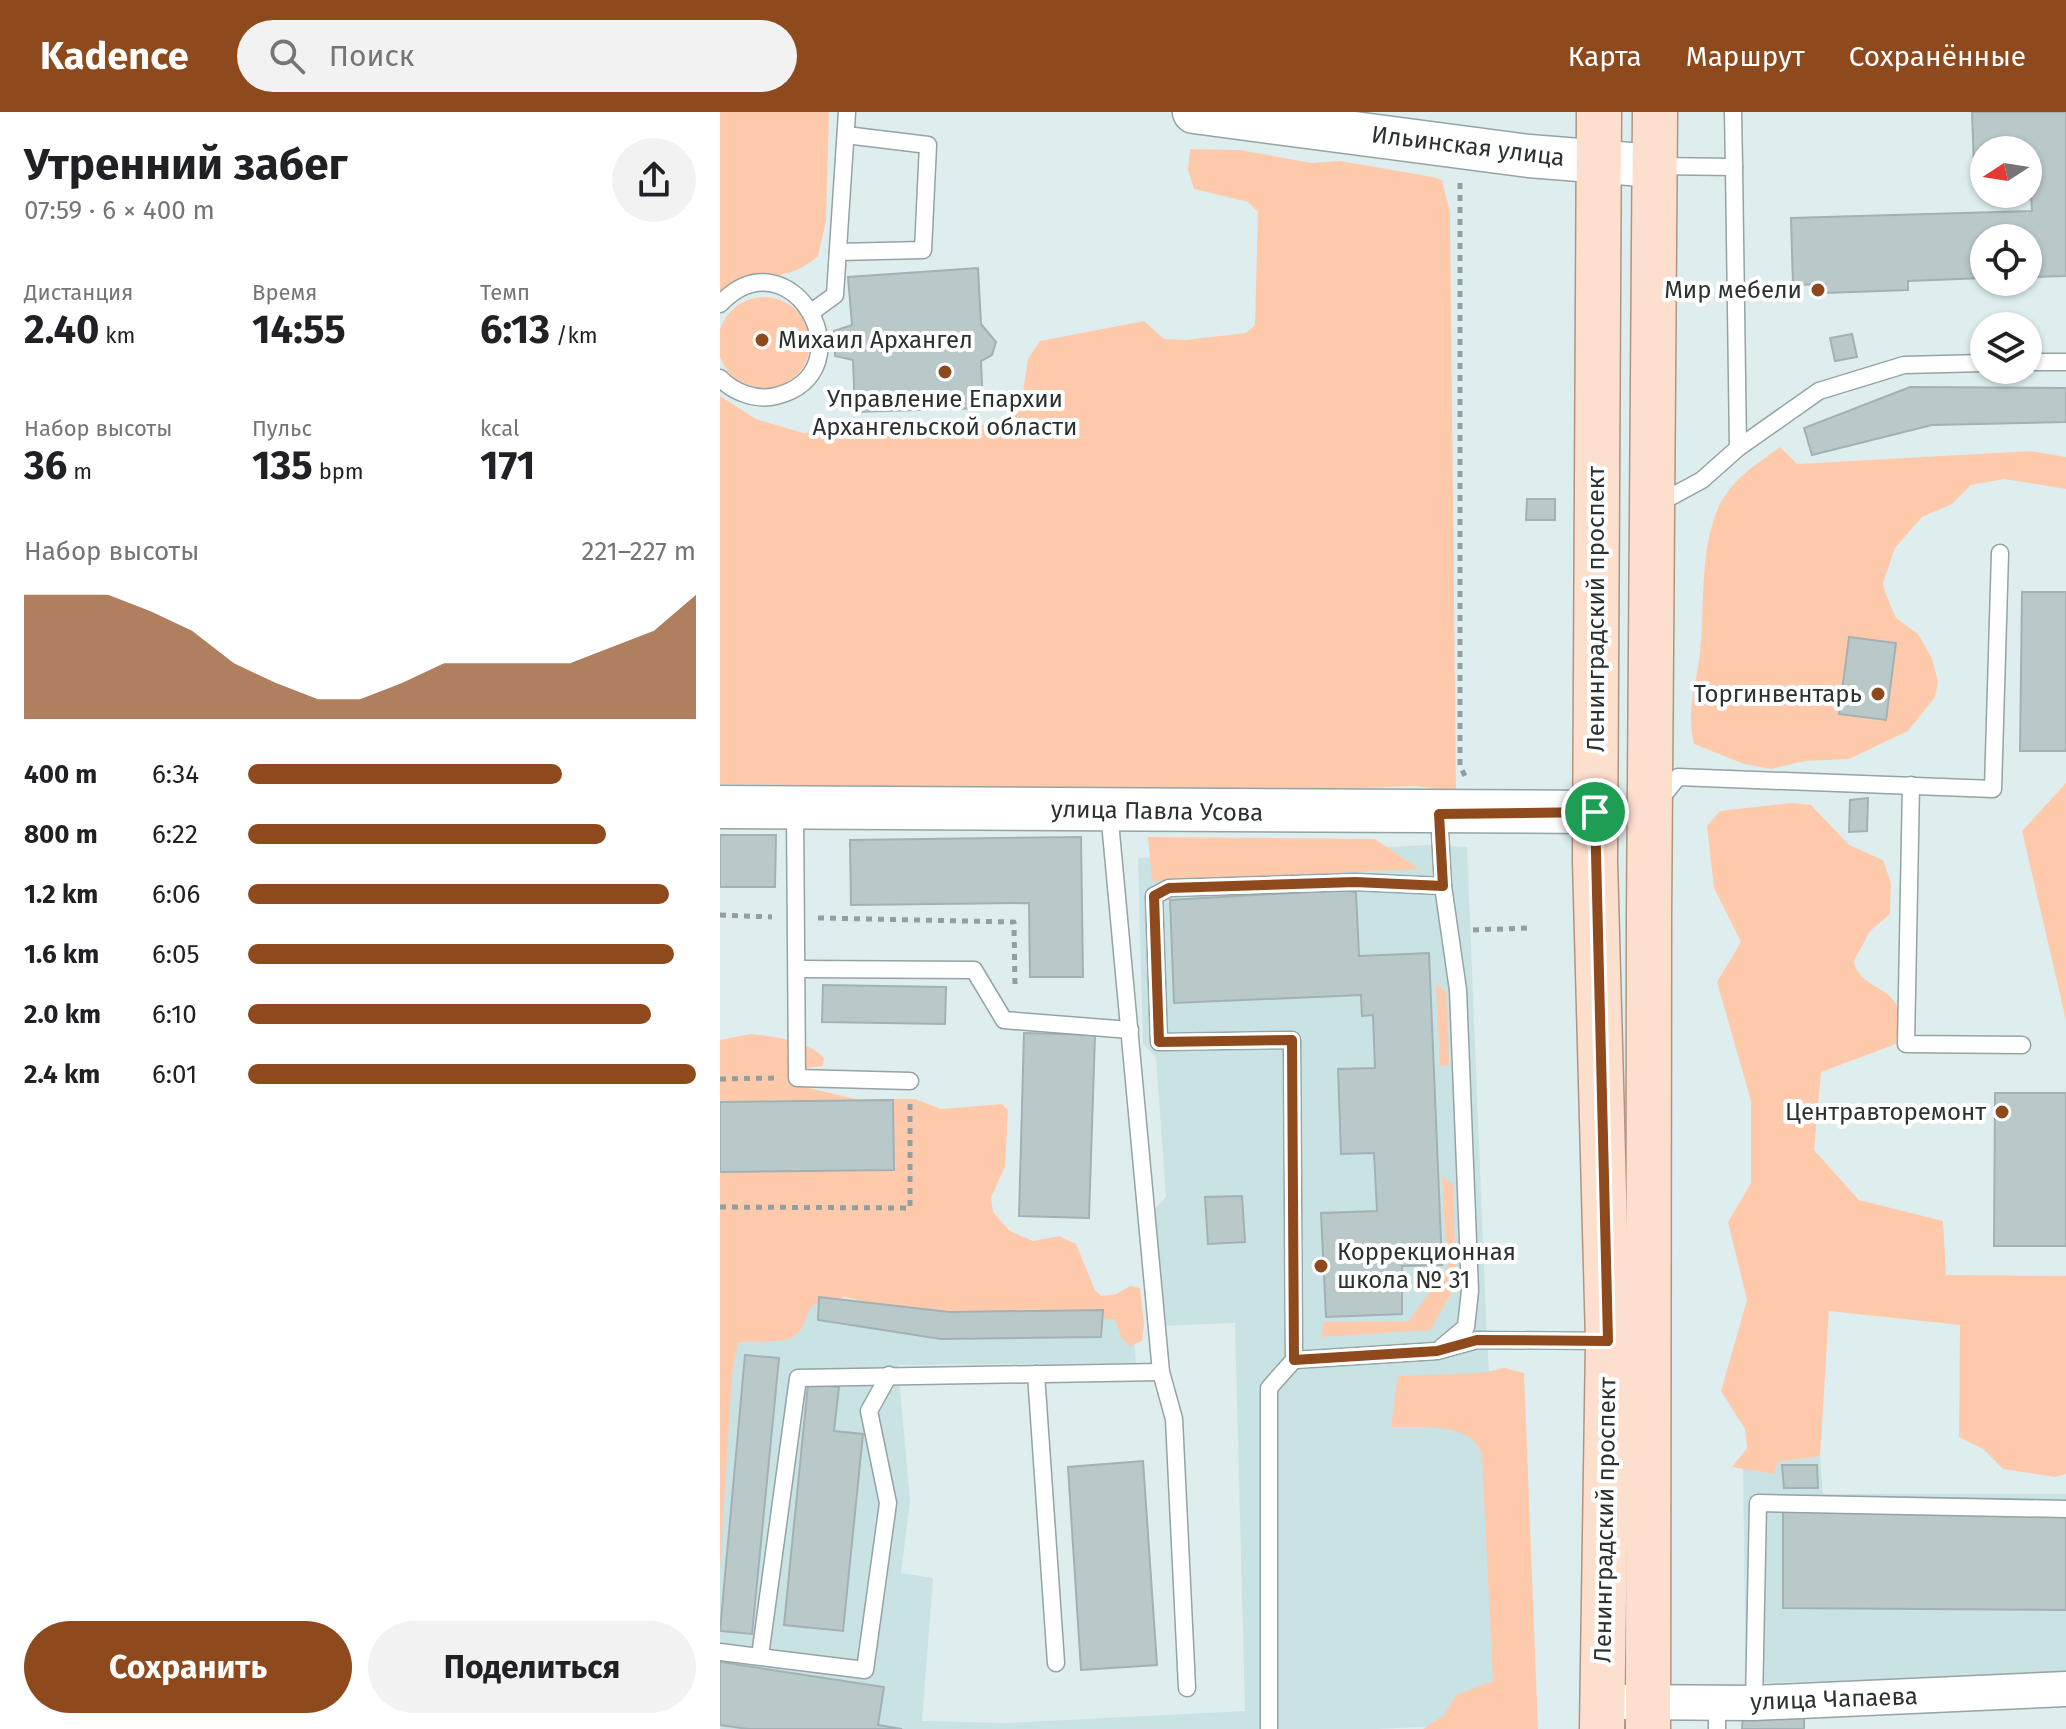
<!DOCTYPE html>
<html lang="ru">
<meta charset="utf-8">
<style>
:root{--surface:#fff;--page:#f2f2f2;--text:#202124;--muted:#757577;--accent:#8e4a1d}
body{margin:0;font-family:"Fira Sans",sans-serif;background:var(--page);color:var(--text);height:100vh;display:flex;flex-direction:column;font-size:30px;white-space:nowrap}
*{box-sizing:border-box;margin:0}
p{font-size:26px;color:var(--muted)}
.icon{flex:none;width:44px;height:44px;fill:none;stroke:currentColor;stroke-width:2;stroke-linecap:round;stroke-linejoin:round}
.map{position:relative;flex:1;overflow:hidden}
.side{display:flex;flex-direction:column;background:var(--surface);width:720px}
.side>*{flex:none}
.needle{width:52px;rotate:258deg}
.tools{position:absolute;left:1250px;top:24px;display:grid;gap:16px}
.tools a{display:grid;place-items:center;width:72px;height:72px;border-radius:50%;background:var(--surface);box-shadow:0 2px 6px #0004;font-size:40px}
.pin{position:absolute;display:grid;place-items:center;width:68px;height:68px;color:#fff;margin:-34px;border:4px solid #fff;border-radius:50%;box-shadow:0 2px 8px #0007}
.round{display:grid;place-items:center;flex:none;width:84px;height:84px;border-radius:42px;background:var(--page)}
.headline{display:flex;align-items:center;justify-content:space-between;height:136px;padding:0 24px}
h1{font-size:44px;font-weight:700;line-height:60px}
.figures{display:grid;grid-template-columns:repeat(3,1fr);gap:12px;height:136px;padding:8px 24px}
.figures div{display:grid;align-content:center}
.figures b{font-size:40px;font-weight:700}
.figures small{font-size:22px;font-weight:400}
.figures p{font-size:22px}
.chart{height:224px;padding:16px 24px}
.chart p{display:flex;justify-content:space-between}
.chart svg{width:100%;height:144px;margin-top:8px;fill:var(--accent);opacity:.7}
.primary-button{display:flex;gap:16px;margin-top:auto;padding:16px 24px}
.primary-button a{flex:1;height:92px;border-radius:48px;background:var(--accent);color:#fff;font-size:32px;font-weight:700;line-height:92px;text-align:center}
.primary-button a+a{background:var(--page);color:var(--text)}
ul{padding:0 24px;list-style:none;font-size:26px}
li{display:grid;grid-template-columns:128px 96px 1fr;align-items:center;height:60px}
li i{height:20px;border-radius:10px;background:var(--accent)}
header{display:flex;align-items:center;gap:48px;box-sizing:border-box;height:112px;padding:0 40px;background:var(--accent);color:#fff}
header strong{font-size:38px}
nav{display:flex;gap:44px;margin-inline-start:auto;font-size:28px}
.search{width:560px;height:72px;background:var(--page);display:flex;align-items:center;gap:20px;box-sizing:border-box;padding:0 28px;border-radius:44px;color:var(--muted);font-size:30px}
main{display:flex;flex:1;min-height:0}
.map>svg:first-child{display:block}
</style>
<header>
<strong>Kadence</strong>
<div class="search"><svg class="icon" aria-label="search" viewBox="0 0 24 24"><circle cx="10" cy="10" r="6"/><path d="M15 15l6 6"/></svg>Поиск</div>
<nav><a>Карта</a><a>Маршрут</a><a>Сохранённые</a></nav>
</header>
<main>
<section class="side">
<div class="headline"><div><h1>Утренний забег</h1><p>07:59 · 6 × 400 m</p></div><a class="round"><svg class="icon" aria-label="share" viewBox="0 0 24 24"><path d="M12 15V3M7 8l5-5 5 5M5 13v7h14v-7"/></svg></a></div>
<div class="figures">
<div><p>Дистанция</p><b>2.40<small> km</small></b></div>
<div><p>Время</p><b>14:55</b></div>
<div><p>Темп</p><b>6:13<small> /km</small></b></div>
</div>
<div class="figures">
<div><p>Набор высоты</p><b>36<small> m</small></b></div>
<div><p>Пульс</p><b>135<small> bpm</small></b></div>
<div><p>kcal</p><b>171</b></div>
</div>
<div class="chart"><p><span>Набор высоты</span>221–227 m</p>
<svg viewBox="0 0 160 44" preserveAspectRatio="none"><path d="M0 44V6L10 6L20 6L30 11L40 17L50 27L60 33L70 38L80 38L90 33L100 27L110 27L120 27L130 27L140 22L150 17L160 6V44z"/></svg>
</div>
<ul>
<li><b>400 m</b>6:34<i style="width:70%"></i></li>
<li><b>800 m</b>6:22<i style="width:80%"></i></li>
<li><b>1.2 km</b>6:06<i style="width:94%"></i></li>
<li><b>1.6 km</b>6:05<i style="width:95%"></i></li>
<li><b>2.0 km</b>6:10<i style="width:90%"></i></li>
<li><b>2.4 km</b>6:01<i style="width:100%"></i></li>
</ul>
<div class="primary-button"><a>Сохранить</a><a>Поделиться</a></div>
</section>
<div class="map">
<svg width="1346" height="1617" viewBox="0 0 1346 1617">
<rect width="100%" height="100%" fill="#deeeef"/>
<g fill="#c9e2e4">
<polygon points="711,733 747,735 767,1230 790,1582 763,1612 657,1617 0,1617 0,1173 238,1204 412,1200 416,1251 178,1253 190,1389 181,1461 213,1466 202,1609 287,1611 525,1599 515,1211 443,1214 435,1097 446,1085 436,945 423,932 418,746"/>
<polygon points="1100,1344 1103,1382 1346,1382 1346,1566 1026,1571 1023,1355 1054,1362 1058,1350"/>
</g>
<g fill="#ffcaac">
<path d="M 0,0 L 109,0 L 106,109 L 98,144 C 64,176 27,155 0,181 Z"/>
<polygon points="470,37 520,38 592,51 620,49 713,65 722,68 730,100 736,680 696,674 564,679 0,672 0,284 36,307 83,321 282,312 300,299 308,247 320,229 424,209 444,227 465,228 526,221 535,213 538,100 528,90 474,77 468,58"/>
<circle cx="44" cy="231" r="46"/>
<path d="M 1060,335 L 1077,352 L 1311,339 L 1346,345 L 1346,377 L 1284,367 L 1251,373 L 1232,392 L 1202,405 L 1175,436 L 1163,471 L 1165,480 L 1176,506 L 1198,522 L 1212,546 L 1218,570 L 1215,585 L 1188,619 L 1129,647 L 1085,649 L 1051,657 L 1024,652 L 974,632 C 966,598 976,574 980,541 C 985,493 979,439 999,394 C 1012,367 1037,352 1060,335 Z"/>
<polygon points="1346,671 1346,908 1302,719"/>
<path d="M 1071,691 L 1091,693 L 1129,733 L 1163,748 L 1171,771 L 1170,802 L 1150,819 L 1134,849 C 1138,876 1174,874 1179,900 C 1180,911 1176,921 1176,932 L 1101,960 L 1094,1038 L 1139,1088 L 1223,1109 L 1226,1163 L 1346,1164 L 1346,1362 L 1335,1365 L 1283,1357 L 1263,1337 L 1239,1325 L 1240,1213 L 1109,1199 L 1100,1344 L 1058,1350 L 1054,1362 L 1012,1355 L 1027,1336 L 1025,1317 L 1001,1279 L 1027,1188 L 1008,1110 L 1031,1071 L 1031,989 L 997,870 L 1021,830 L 994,776 L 987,714 L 1000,699 Z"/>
<polygon points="428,725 655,727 699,757 432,769"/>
<polygon points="716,872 726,880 729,953 720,954"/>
<path d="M 30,922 C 52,924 89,929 104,946 L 103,954 L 78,957 L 81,974 L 136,987 L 195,987 L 221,997 L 282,992 L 288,998 L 285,1055 L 271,1085 L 273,1100 L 290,1119 L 313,1129 L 339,1124 L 356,1132 L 375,1178 L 381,1184 L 396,1182 L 410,1174 L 420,1176 L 424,1212 L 422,1229 L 410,1234 L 401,1225 L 395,1207 L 327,1209 L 159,1194 L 126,1185 L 93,1193 C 87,1200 86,1209 81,1217 C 67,1237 37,1226 18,1231 L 12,1263 L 0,1459 L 0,928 Z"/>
<polygon points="722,1064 733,1073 736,1173 710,1218 602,1225 603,1210 689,1209 727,1156"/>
<path d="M 785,1256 L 804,1261 L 818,1617 L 703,1617 L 724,1603 L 736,1583 L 773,1569 L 762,1344 C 754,1309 698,1316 671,1315 L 678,1264 L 761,1261 Z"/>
</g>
<g fill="#b9c9ca" stroke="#a2b1b3" stroke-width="2">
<polygon points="1252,0 1346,0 1346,164 1308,165 1308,126 1264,126 1264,166 1188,169 1188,178 1106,181 1106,172 1073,173 1071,106 1312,99 1308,38 1264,38 1264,57 1254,57"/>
<polygon points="258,156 261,212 276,230 272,243 261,249 263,296 135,300 133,248 115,244 114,219 132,213 128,165"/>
<polygon points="1132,222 1137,245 1115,249 1110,226"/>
<polygon points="1190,275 1346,276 1346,310 1212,313 1092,343 1084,316"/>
<polygon points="807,387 835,387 835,408 806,408"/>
<polygon points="1302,480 1346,480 1346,639 1300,639"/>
<polygon points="1129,525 1176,531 1166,608 1119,602"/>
<polygon points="1148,686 1147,719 1129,720 1130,688"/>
<polygon points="0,723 56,723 55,775 0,775"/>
<polygon points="361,725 363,865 310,865 309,791 131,793 130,728"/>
<polygon points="623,778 636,780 639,844 709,841 722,1153 682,1154 682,1202 606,1205 601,1101 657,1099 654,1041 621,1042 618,957 655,956 653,903 642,904 641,883 454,891 450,788"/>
<polygon points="103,873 226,875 225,912 102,910"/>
<polygon points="304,921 375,923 369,1106 299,1104"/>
<polygon points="1275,981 1346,981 1346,1134 1274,1134"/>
<polygon points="173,988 174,1058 0,1060 0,990"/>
<polygon points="522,1084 525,1130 488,1132 485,1085"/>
<polygon points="99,1185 229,1200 383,1198 381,1225 221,1227 98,1208"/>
<polygon points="25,1243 59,1246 32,1522 0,1519"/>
<polygon points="88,1272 119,1275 114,1319 143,1322 123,1519 64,1513"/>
<polygon points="423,1349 437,1553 361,1558 348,1355"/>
<polygon points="1062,1353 1097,1353 1098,1376 1064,1376"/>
<polygon points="1346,1394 1346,1498 1063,1496 1063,1397"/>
<polygon points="0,1550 164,1575 158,1613 182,1617 28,1617 0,1613"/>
<polygon points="1023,1602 1084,1602 1084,1617 1022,1617"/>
</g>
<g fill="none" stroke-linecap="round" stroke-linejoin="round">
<defs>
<g id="service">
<polyline points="1013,0 1014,55"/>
<polyline points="936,54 1014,55 1018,336"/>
<polyline points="118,140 203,138 208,33 126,23"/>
<path d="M 0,192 C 71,117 151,260 56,284 C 36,289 13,280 0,266"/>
<polyline points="93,199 115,183 127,0"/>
<polyline points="1308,250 1346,250"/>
<polyline points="934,394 982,368 1018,336 1099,279 1184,253 1264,251"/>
<polyline points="1191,673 1186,932 1302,933"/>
<polyline points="938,690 958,665 1273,677 1280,441"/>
<polyline points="75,698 77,966 190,969"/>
<polyline points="389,699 441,1260 454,1307 467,1576"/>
<polyline points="719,702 723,774 738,878 750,1179 746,1215 722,1235"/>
<polyline points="723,774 635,770 449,776 434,784 439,930 572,928 574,1248 717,1239 757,1228 886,1229"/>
<polyline points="79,857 254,858 284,908 410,918"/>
<polyline points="316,1262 336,1551"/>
<polyline points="0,1540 145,1558 168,1391 149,1299 169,1263"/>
<polyline points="40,1544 78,1266 441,1260"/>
<polyline points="1034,1591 1038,1391 1346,1397"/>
<polyline points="549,1617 549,1276 574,1248"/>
<polyline points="997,1617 997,1591"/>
</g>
<polyline id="minor" points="903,1590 1034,1591 1346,1577"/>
<g id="tertiary">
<polyline points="474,0 809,44 935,54"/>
<polyline points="0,695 875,700"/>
</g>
<g id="primary">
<polyline points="879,0 875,749 888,1229 882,1617"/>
<polyline points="928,1617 929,806 935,0"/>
</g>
</defs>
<use href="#service" stroke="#94a3a4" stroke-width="19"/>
<use href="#minor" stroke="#94a3a4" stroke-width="37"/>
<use href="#tertiary" stroke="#94a3a4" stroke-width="45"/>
<use href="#primary" stroke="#b39482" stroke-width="47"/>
<g stroke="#939e9f" stroke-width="5" stroke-dasharray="6 6" stroke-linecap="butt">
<polyline points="740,71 740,654 745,664"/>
<polyline points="0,803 52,805"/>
<polyline points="98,806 294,810 295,876"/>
<polyline points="753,818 808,816"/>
<polyline points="0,967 55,966"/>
<polyline points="0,1095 190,1096 190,991"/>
</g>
<use href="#service" stroke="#fff" stroke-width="16"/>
<use href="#minor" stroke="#fff" stroke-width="34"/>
<use href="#tertiary" stroke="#fff" stroke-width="42"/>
<use href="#primary" stroke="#fddfce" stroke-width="44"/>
</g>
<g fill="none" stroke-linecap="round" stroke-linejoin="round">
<defs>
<polygon id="route" points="875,700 888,1229 757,1228 717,1239 574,1248 572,928 439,930 434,784 449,776 635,770 723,774 719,702"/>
</defs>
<use href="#route" stroke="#fff" stroke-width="16"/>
<use href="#route" stroke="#8e4a1d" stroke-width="10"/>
</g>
<g fill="#8e4a1d" stroke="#fff" stroke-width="3">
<circle cx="1098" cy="178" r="8"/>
<circle cx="42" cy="228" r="8"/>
<circle cx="225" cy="260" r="8"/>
<circle cx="1158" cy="582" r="8"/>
<circle cx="1282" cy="1000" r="8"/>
<circle cx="601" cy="1154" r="8"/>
</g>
<g text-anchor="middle" stroke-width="8" stroke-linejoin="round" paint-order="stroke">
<g font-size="24" fill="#2b3131" stroke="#fff">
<text transform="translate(748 34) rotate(7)" y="8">Ильинская улица</text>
<text transform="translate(876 497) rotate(-90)" y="8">Ленинградский проспект</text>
<text transform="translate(437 699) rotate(1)" y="8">улица Павла Усова</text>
<text transform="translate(885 1408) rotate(-89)" y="8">Ленинградский проспект</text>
<text transform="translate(1114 1587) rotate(-2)" y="8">улица Чапаева</text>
</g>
<g font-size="24" fill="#2b3131" stroke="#fff" text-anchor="end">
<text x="1082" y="186">Мир мебели</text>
<text x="58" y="236" text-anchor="start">Михаил Архангел</text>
<text x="225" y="295" text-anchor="middle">Управление Епархии<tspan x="225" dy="28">Архангельской области</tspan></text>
<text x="1142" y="590">Торгинвентарь</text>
<text x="1266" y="1008">Центравторемонт</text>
<text x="617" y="1148" text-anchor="start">Коррекционная<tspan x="617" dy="28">школа № 31</tspan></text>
</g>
</g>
</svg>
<div class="tools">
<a><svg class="needle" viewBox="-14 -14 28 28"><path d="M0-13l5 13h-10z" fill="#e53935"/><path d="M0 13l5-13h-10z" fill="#757577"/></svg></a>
<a><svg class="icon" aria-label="locate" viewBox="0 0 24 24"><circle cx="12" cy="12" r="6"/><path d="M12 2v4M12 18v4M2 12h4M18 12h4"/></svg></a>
<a><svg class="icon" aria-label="layers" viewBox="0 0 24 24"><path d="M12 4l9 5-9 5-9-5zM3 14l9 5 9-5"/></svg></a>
</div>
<div class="pin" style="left:875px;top:700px;background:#1e9e55"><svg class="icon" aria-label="arrive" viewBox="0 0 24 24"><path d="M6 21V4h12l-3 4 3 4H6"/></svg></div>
</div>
</main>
